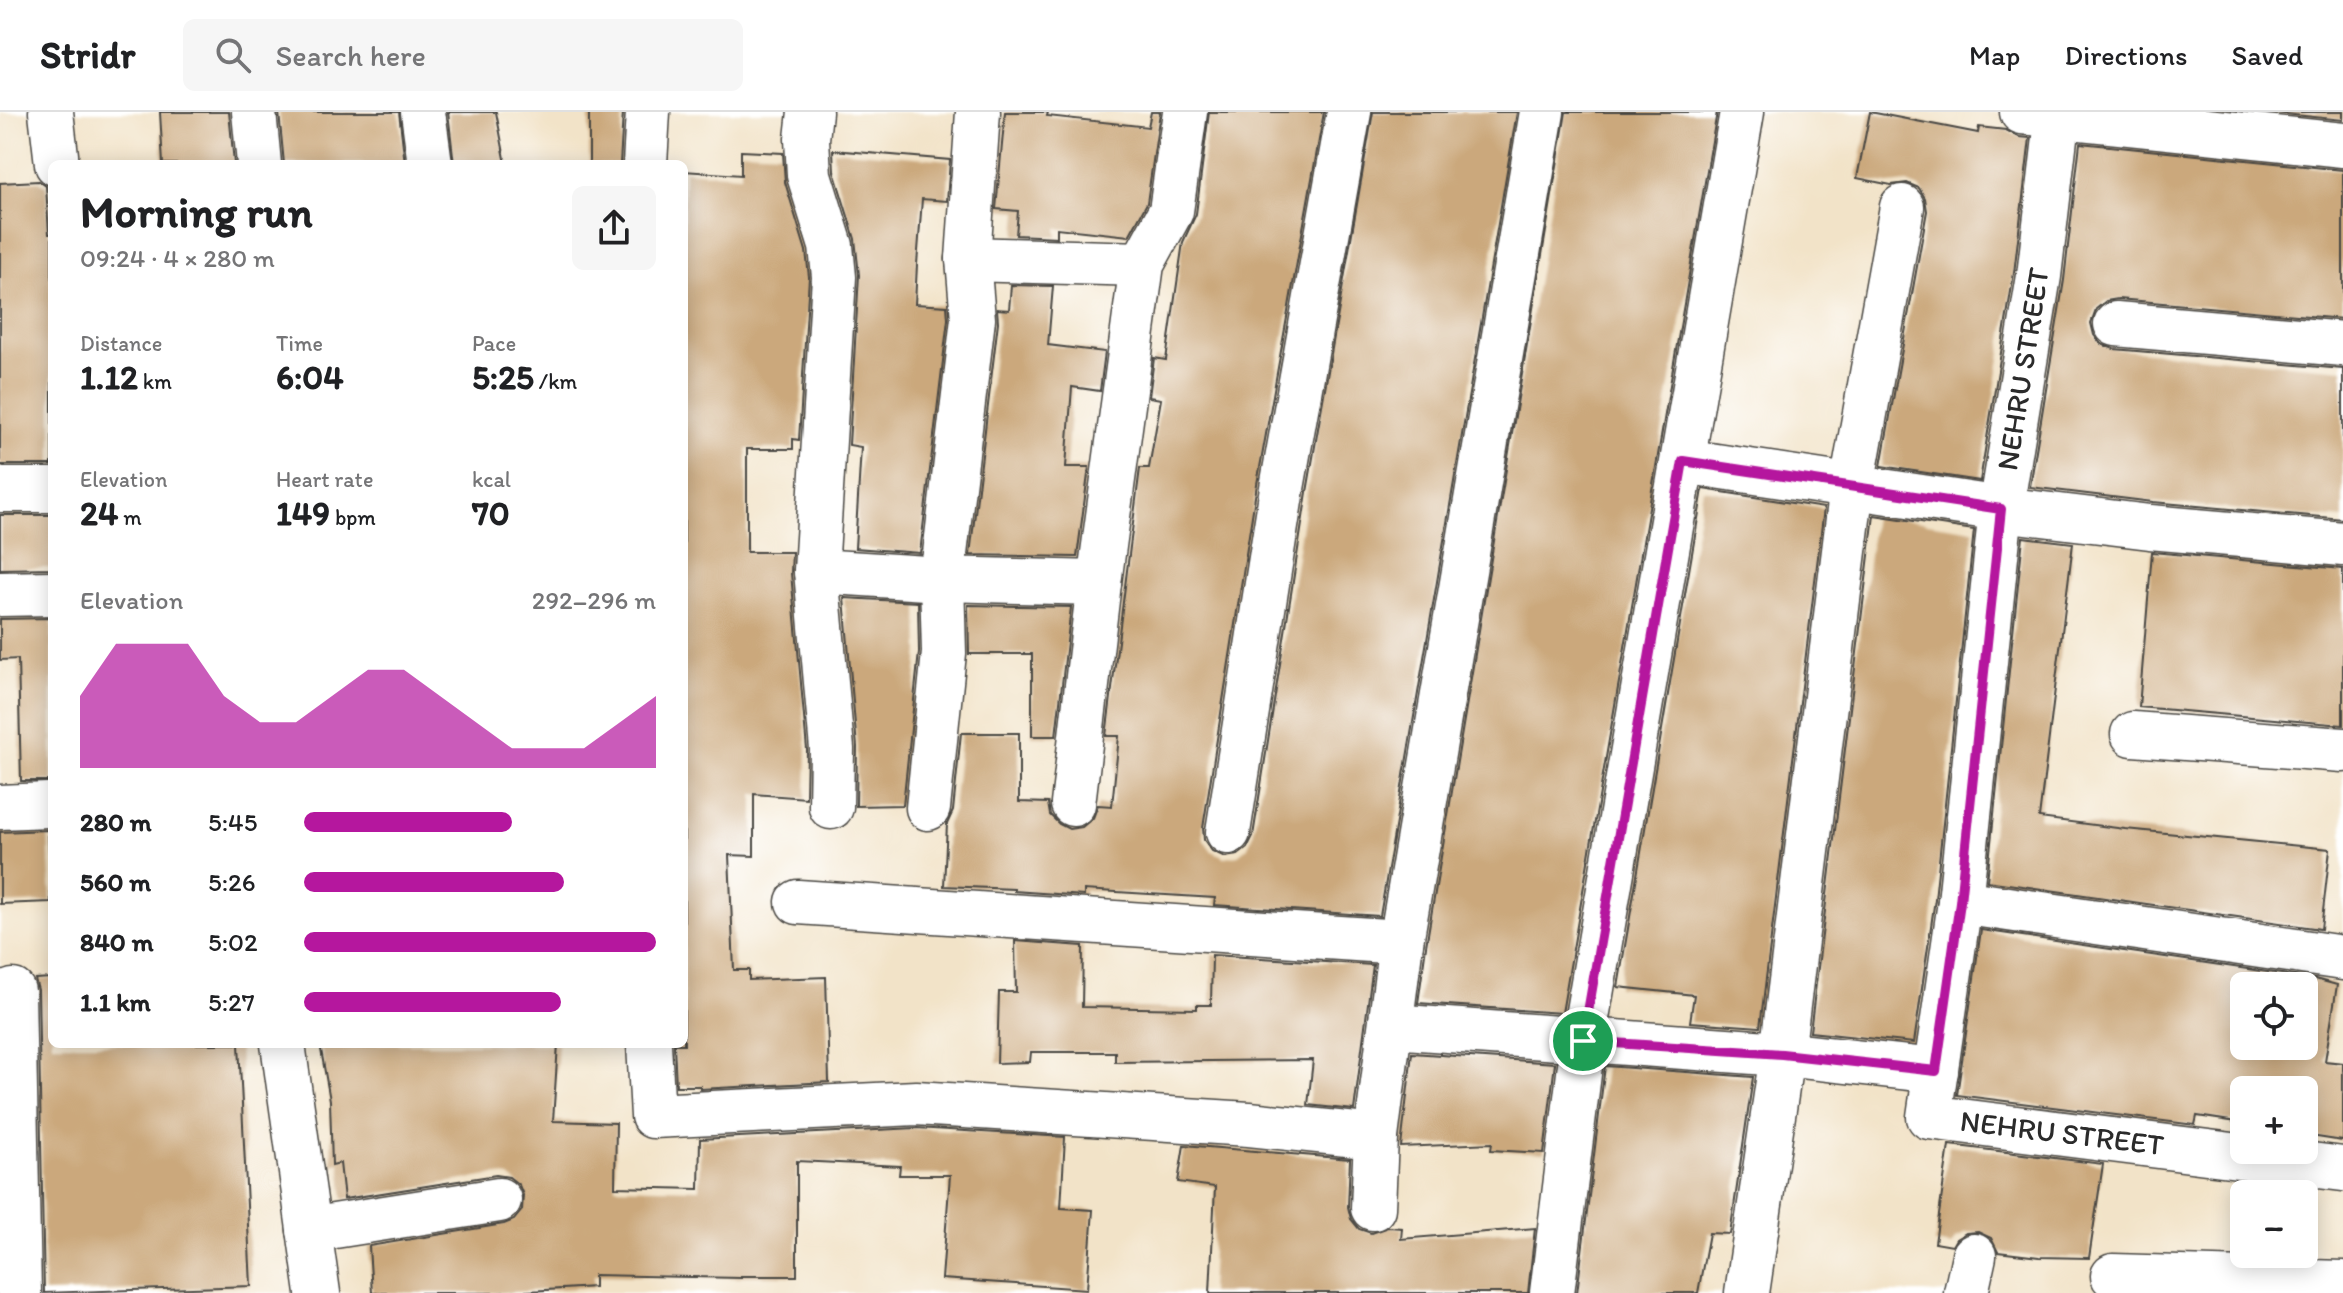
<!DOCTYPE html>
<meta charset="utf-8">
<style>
:root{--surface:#fff;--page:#f6f6f6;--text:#202124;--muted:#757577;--line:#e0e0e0;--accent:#b5179e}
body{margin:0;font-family:Itim,sans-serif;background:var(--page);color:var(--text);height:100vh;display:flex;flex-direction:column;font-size:30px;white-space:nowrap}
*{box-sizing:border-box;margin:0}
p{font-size:26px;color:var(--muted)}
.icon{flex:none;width:44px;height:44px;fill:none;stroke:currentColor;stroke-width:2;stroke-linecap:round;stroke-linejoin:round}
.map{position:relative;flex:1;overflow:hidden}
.side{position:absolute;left:48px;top:48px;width:640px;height:888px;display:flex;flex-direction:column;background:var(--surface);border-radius:12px;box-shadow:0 4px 20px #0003}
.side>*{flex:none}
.controls{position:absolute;left:2230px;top:860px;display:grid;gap:16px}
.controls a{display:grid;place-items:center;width:88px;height:88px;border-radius:12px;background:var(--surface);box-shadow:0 4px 20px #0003;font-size:40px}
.pin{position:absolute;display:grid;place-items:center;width:68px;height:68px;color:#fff;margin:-34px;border:4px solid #fff;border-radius:50%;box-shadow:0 2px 8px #0007}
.round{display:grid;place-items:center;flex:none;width:84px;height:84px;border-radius:12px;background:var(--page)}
.headline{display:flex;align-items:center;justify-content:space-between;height:136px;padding:0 32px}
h1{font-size:44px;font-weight:700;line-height:60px}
.metrics{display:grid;grid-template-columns:repeat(3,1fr);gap:12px;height:136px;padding:8px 32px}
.metrics div{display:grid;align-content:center}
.metrics b{font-size:34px;font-weight:700}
.metrics small{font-size:22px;font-weight:400}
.metrics p{font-size:22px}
.chart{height:224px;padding:16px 32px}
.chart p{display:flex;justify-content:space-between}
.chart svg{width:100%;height:144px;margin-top:8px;fill:var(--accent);opacity:.7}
ul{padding:0 32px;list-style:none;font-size:26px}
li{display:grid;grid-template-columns:128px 96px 1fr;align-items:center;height:60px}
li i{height:20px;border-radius:10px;background:var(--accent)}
header{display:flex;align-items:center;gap:48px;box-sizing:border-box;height:112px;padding:0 40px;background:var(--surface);border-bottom:2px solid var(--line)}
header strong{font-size:38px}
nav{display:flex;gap:44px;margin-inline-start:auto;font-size:28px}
.search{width:560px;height:72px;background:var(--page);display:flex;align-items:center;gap:20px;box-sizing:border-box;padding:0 28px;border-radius:12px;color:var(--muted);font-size:30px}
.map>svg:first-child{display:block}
</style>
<header>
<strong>Stridr</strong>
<div class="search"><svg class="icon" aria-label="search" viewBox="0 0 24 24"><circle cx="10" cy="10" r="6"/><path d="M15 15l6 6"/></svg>Search here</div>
<nav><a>Map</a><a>Directions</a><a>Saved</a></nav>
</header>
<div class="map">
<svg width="2343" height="1181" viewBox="0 0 2343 1181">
<rect width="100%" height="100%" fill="#fff"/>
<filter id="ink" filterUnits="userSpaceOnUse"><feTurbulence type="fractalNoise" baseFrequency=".0125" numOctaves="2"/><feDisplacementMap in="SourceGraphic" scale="16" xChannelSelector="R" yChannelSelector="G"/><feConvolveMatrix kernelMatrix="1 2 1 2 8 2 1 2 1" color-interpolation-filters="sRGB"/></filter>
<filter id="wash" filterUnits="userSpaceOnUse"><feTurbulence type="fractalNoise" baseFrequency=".006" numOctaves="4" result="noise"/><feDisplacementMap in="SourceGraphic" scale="32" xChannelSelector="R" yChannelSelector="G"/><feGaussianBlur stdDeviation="1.8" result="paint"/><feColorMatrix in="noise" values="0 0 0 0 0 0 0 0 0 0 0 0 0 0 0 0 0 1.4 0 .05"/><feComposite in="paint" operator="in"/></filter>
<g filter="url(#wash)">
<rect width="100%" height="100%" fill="#f2e3c8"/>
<g id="blocks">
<g fill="#cba87b" fill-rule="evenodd">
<polygon points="160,0 229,0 234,52 163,52"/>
<polygon points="279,0 399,0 405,52 284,52"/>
<polygon points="448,0 496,0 506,52 454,52"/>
<polygon points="589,0 623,0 620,52 589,52"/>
<polygon points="1005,0 1048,0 1047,4 1148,15 1151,0 1160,0 1147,91 1129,124 1057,116 1057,125 1016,123 1018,99 996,97"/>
<polygon points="1209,0 1324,0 1257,372 1203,716 1204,728 1212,739 1225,745 1238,743 1247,736 1253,724 1307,380 1373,0 1517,0 1380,804 1214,793 1215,786 1084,778 1084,784 1014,779 1014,777 944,774 947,712 953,699 961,621 1019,621 1019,690 1048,691 1050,703 1059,712 1069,717 1082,715 1093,706 1098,693 1112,694 1119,624 1106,624 1140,356 1149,356 1161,287 1149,285 1154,246 1166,248 1183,130 1196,102"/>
<polygon points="1566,0 1717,0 1562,901 1418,891 1426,834"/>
<polygon points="1870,0 1978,21 1979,15 2006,18 2019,25 2030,26 2014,161 1980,369 1881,354 1927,99 1925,86 1919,76 1907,71 1891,73 1857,66"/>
<polygon points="2266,0 2343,0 2343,8"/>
<polygon points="2080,31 2343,58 2343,207 2118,187 2106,189 2096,197 2091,211 2094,223 2101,232 2114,237 2343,257 2343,407 2153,390 2030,375 2064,168"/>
<polygon points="833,38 950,48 947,89 922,87 917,152 915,192 947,194 948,207 920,441 855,436 861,335 849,333 859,163 855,127 834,59"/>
<polygon points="741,39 783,41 785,70 806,139 809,165 799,328 793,327 793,337 747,337 747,440 792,440 791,461 807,638 806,686 754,682 754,744 729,743 734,858 749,858 749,868 826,865 829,970 700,977 700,974 676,974 674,932 684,932 684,59 741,63"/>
<polygon points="39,69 46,74 49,122 52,122 52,353 0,353 0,71"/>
<polygon points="1011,173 1053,174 1048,233 1105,240 1100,279 1072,275 1066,355 1089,355 1077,445 970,443 998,210 997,197 1009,198"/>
<polygon points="1703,377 1824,396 1760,915 1690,910 1694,883 1618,875"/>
<polygon points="0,403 52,403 52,456 0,457"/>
<polygon points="1874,403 1974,418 1935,787 1914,931 1810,920"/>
<polygon points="2023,425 2073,431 2039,706 2125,717 2330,737 2321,817 1987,769"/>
<polygon points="2152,440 2343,457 2343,613 2139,595"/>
<polygon points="844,486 918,490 919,540 903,693 856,694 857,635"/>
<polygon points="968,493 1071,495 1056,624 1032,624 1032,542 969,542"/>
<polygon points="52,506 52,669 21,669 18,547 0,548 0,507"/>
<polygon points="48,718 51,790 0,792 0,720"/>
<path d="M 1981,818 L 2315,867 L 2337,873 L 2325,949 L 2343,951 L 2343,1029 L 2304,1023 L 2304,978 L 2244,978 L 2244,1011 L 2197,1004 L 2195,1013 L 1957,983 ZM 2244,874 L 2304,874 L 2304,934 L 2244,934 Z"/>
<polygon points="1015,829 1083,834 1082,895 1197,897 1197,893 1211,893 1212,843 1373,853 1354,998 1308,993 1313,948 1115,950 1115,940 1031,940 1030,950 997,951 999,880 1016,880"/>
<polygon points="52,866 52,932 239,932 251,1174 44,1181 38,878 35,867"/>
<polygon points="320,932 558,932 553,1009 616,1011 615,1075 699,1077 700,1027 916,1016 1065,1025 1061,1096 1093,1098 1087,1177 942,1167 950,1063 899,1063 900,1054 797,1049 797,1164 741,1164 741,1166 594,1163 594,1175 497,1181 372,1181 369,1134 504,1112 514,1108 522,1098 523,1083 519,1073 509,1065 496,1063 344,1087 340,1051 332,1053 330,988"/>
<polygon points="1412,941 1555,951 1544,1041 1491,1038 1492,1031 1401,1035"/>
<polygon points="1605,954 1753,965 1730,1122 1709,1121 1698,1181 1577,1181"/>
<polygon points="1184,1033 1350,1047 1348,1095 1351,1107 1359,1117 1371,1121 1388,1115 1402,1116 1401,1127 1535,1116 1528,1181 1210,1181 1215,1075 1178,1070"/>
<polygon points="1949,1033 2103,1052 2089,1146 2039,1145 1998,1140 1991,1126 1978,1120 1966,1121 1956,1127 1952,1134 1935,1131"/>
</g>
</g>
</g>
<g filter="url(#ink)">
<use href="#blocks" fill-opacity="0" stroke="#494743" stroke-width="2"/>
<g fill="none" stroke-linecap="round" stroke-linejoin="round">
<defs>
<g id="minor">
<polyline points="51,0 57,52"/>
<polyline points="254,0 259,52"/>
<polyline points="423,0 430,52"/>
<polyline points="810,0 807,27 809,63 831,134 834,165 816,459 832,637 831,695"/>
<polyline points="978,0 968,147 973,207 942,467 1099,471 1073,692"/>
<polyline points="2022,0 2343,33"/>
<polyline points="2058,0 2039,164 2001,397 1960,790 1929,1005 2343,1057"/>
<polyline points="645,52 648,0"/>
<polyline points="968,147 1142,152"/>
<polyline points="2116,212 2343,232"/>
<polyline points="1683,349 2001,397 2150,415 2343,432"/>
<polyline points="0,378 52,378"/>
<polyline points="816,459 942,467 944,541 928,696"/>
<polyline points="1099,471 1142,152 1171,99 1185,0"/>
<polyline points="0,482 52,481"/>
<polyline points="2133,622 2343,638"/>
<polyline points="0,695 48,693"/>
<polyline points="1228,720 1282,376 1349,0"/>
<polyline points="798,790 1401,830"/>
<polyline points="1960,790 2343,846"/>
<polyline points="13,879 19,1181"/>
<polyline points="1391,914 1782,942 1936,959"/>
<polyline points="283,932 318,1181"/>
<polyline points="649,932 653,1004 916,991 1249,1012 1376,1025"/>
<polyline points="1373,1096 1376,1025 1401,830 1542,0"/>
<polyline points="309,1118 499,1088"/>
<polyline points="2113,1164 2343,1171"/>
<polyline points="1552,1181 1583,929 1742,0"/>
<polyline points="1747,1181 1782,942 1852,374 1902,95"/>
<polyline points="1966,1181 1974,1144"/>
</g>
</defs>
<use href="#minor" stroke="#494743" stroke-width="47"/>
<use href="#minor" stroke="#fff" stroke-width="44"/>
</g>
</g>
<g fill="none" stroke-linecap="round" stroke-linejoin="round" filter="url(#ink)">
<defs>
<polygon id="route" points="1683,349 2001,397 1960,790 1936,959 1782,942 1583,929"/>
</defs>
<use href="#route" stroke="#fff" stroke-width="16"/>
<use href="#route" stroke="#b5179e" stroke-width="10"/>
</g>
<g text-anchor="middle" stroke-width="6" stroke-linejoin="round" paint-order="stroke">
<g font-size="30" fill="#2b2b2b" stroke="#fff">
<text transform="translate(2023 257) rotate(-81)" y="10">NEHRU STREET</text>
<text transform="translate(2062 1021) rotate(7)" y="10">NEHRU STREET</text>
</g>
</g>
</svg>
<div class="controls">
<a><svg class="icon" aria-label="locate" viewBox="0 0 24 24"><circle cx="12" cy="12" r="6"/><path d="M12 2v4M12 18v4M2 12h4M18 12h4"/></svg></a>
<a>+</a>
<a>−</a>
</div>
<div class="pin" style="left:1583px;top:929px;background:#1e9e55"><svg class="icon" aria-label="arrive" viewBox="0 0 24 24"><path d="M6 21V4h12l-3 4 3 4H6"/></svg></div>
<section class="side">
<div class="headline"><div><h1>Morning run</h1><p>09:24 · 4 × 280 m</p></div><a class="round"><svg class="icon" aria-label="share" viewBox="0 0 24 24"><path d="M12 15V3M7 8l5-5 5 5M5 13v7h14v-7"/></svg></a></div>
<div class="metrics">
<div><p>Distance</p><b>1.12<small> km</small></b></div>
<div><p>Time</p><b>6:04</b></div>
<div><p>Pace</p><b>5:25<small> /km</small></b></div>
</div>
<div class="metrics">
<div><p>Elevation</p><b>24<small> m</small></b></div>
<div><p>Heart rate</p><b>149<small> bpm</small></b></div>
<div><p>kcal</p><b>70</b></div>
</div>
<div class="chart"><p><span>Elevation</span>292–296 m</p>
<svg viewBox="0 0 160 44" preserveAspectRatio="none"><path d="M0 44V22L10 6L20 6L30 6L40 22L50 30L60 30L70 22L80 14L90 14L100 22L110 30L120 38L130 38L140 38L150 30L160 22V44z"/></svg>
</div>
<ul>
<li><b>280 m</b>5:45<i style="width:59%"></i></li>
<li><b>560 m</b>5:26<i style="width:74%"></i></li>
<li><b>840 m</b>5:02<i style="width:100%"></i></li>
<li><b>1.1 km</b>5:27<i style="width:73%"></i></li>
</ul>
</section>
</div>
